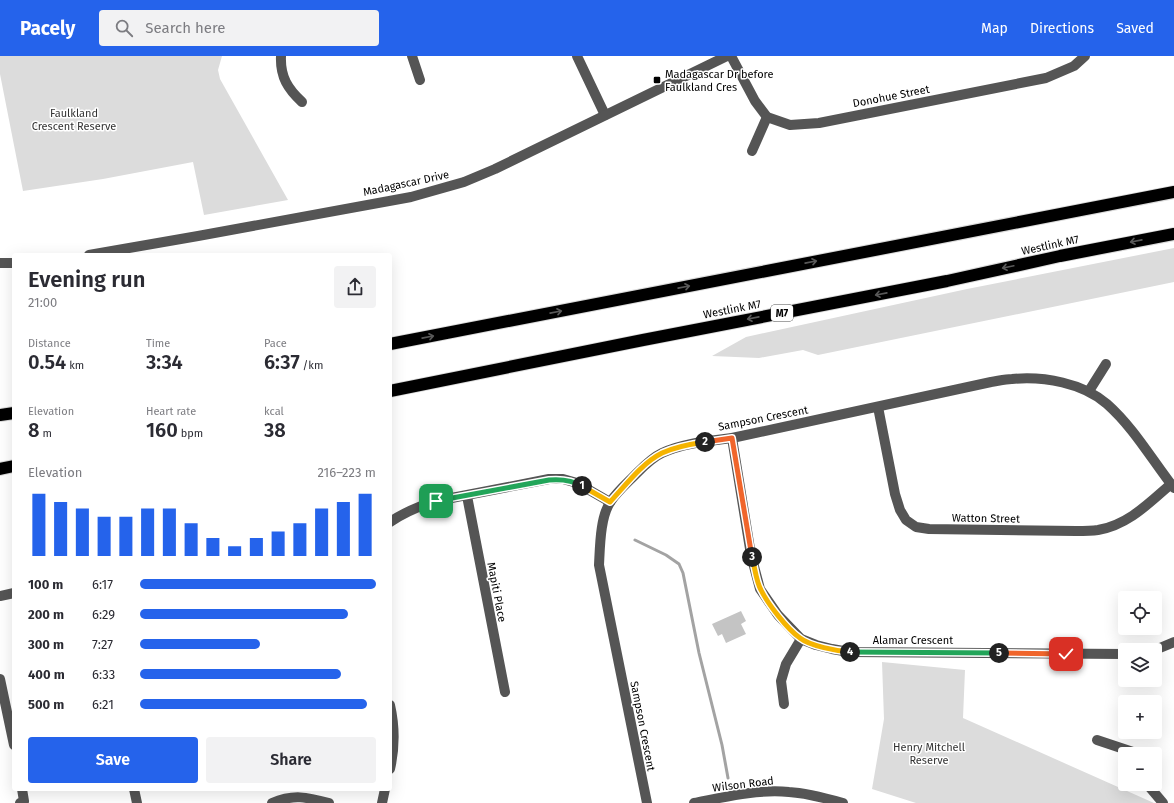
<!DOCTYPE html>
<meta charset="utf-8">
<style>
:root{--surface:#fff;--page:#f2f2f3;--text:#2b2b33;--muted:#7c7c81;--accent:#2563eb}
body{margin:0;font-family:"Fira Sans",sans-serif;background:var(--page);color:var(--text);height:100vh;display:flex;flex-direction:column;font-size:15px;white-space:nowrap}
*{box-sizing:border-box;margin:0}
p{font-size:13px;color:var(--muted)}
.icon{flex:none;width:22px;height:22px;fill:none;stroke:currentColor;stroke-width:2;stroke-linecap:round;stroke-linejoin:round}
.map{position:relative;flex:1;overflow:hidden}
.details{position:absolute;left:12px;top:197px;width:380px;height:538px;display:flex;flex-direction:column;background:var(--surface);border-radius:4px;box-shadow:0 4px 16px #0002}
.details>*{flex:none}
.controls{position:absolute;left:1118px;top:535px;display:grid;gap:8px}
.controls a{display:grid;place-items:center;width:44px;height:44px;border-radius:4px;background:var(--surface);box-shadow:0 4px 16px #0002;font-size:20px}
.pin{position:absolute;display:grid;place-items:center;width:34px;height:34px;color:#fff;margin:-17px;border-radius:8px;box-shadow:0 2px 6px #0006}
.km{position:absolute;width:20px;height:20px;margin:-10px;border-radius:50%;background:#222;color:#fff;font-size:11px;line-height:20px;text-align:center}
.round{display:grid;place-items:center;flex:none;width:42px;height:42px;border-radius:4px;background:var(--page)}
.head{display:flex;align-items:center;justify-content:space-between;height:68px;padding:0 16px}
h1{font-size:22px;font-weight:600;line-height:30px}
.figures{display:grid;grid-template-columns:repeat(3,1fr);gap:6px;height:68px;padding:4px 16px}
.figures div{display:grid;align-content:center}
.figures b{font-size:20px;font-weight:600}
.figures small{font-size:11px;font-weight:400}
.figures p{font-size:11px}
.chart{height:112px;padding:8px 16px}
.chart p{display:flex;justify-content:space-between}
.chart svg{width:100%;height:72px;margin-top:4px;stroke:var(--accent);stroke-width:6}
.action{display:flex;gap:8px;margin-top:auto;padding:8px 16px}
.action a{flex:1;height:46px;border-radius:4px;background:var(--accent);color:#fff;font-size:16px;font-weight:600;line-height:46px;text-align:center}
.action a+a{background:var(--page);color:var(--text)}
ul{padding:0 16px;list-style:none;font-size:13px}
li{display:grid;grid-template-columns:64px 48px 1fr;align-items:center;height:30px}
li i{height:10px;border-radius:5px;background:var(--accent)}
header{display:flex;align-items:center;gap:24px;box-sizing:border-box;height:56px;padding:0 20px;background:var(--accent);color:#fff}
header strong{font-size:19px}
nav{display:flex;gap:22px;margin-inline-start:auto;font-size:14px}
.search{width:280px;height:36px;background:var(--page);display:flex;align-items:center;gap:10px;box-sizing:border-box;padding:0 14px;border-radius:4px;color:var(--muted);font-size:15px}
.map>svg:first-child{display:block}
</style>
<header>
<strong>Pacely</strong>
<div class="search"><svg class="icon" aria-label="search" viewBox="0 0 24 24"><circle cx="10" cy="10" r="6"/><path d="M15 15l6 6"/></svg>Search here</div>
<nav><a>Map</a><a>Directions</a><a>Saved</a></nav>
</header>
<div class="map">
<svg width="1174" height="747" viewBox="0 0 1174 747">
<rect width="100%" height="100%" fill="#fff"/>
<g fill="#dcdcdc">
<polygon points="0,0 222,0 218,14 220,23 288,144 204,159 193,106 103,123 23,135 0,18"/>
<polygon points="1174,192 1174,226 818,299 803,294 759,302 712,300 746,281 967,233"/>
<polygon points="882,606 965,614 963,662 1154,747 916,747 872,733 884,663"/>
</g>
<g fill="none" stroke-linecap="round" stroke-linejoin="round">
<polyline stroke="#a3a3a3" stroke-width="3" points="635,484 666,499 679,508 683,517 699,597 722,689 728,722"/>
</g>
<polygon fill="#c4c4c4" points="741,555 746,565 741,568 746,578 726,587 722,578 718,580 712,568"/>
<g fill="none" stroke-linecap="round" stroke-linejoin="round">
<defs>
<g id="highway">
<polyline points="390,288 1174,136"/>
<polyline points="390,335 643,284 947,225 1060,200 1174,178"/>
<polyline points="0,359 14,357"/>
<polyline points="0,413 14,410"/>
</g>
</defs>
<use href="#highway" stroke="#dbdbdb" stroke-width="14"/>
<g stroke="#555" stroke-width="10">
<path d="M 281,0 C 280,21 288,33 302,46"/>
<polyline points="412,0 420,24"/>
<polyline points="577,0 605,59"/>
<polyline points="731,0 755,45 767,61 790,69 819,67 1046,22 1074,10 1085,0"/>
<polyline points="752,95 767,61"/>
<polyline points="89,199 198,180 411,141 464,126 495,113 727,0"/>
<polyline points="0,207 14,207"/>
<polyline points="1089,335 1106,308"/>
<path d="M 878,351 L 895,438 L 900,454 L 906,464 L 916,471 L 929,473 L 1076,475 C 1084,475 1091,475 1098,474 C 1128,469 1149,447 1171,428"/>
<polyline points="732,382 751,499 760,533 778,559 801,583 816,589 832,593 849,596 1125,598"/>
<polyline points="467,440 505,636"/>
<path d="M 390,466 C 405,456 419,450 436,445 L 549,423 L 563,423 L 577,427 L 610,446"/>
<polyline points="0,540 14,537"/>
<polyline points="1155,594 1174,586"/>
<polyline points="0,623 14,689"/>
<polyline points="784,648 781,625 786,608 801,583"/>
<path d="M 390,649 C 395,671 395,691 390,713"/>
<polyline points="1097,684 1136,697 1136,698"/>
<polyline points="1147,728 1163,747"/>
<polyline points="134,733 137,747"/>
<polyline points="20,747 24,745 22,733"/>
<path d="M 272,747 C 293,738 307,741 329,747"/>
<polyline points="382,747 385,733"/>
<path d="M 647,747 L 599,509 C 600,491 600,460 611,445 C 617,436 626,428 634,420 C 642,412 651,402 662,397 C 683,387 709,385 732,382 L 991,326 C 998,325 1005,323 1012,323 C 1044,320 1083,327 1107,348 C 1134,372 1152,404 1174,432"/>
<path d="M 694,747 C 725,741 757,733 789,736 C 807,737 825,742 843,747"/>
</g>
<use href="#highway" stroke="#000" stroke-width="12"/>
</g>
<defs><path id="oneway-shaft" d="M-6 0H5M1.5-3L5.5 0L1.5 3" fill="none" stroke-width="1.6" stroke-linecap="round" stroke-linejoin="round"/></defs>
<g stroke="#595959">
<use href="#oneway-shaft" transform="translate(1136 185) rotate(169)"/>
<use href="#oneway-shaft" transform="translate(811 206) rotate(-11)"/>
<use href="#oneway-shaft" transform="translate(1008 211) rotate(168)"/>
<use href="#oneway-shaft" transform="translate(684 231) rotate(-11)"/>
<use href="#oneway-shaft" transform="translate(881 238) rotate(169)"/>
<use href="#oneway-shaft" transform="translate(556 256) rotate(-11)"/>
<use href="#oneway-shaft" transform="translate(753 262) rotate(169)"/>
<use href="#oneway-shaft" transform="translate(428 281) rotate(-11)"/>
</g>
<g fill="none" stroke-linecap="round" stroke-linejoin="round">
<defs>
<path id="split-1" d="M 436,445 L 549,424 C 561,423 572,424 582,430"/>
<path id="split-2" d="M 582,430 L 610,446 C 625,430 642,407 662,397 C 675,391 691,388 705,386"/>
<polyline id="split-3" points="705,386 732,382 752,501"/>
<path id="split-4" d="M 752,501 C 755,512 756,525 761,534 C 768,548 787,573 800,582 C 810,590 837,595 850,596"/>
<polyline id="split-5" points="850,596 999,597"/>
<polyline id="split-6" points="999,597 1066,598"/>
</defs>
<use href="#split-1" stroke="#fff" stroke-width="8"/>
<use href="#split-2" stroke="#fff" stroke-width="8"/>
<use href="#split-3" stroke="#fff" stroke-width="8"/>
<use href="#split-4" stroke="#fff" stroke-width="8"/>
<use href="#split-5" stroke="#fff" stroke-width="8"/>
<use href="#split-6" stroke="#fff" stroke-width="8"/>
<use href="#split-1" stroke="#22a559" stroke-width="5"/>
<use href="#split-2" stroke="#f5b400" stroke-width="5"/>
<use href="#split-3" stroke="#f0652b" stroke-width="5"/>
<use href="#split-4" stroke="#f5b400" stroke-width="5"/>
<use href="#split-5" stroke="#22a559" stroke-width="5"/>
<use href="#split-6" stroke="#f0652b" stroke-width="5"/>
</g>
<rect fill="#000" stroke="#fff" stroke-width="1.5" x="653" y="20" width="8" height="8" rx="2"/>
<g text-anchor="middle" stroke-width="3" stroke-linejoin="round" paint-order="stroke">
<rect fill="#fff" stroke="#4c4c4c" stroke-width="1" x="771" y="249" width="22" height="16" rx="3"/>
<g font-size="10" font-weight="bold" fill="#000">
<text x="782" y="261">M7</text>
</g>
<g font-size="11" fill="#000" stroke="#fff" text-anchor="start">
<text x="665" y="22">Madagascar Dr before<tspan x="665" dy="13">Faulkland Cres</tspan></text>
</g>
<g font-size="11" fill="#000" stroke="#fff">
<text transform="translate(891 40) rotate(-11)" y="4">Donohue Street</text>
<text transform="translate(406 127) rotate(-12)" y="4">Madagascar Drive</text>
<text transform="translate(1050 189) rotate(-12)" y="4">Westlink M7</text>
<text transform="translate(732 253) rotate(-11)" y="4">Westlink M7</text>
<text transform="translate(763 362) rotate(-11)" y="4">Sampson Crescent</text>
<text transform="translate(986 462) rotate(1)" y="4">Watton Street</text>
<text transform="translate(497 536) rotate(79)" y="4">Mapiti Place</text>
<text x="913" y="588">Alamar Crescent</text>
<text transform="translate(643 670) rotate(79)" y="4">Sampson Crescent</text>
<text transform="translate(743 728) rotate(-7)" y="4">Wilson Road</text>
</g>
<g font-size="11" fill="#333" stroke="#fff">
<text x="74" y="61">Faulkland<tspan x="74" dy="13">Crescent Reserve</tspan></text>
<text x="929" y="695">Henry Mitchell<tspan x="929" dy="13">Reserve</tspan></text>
</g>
</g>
</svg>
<div class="controls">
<a><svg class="icon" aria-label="locate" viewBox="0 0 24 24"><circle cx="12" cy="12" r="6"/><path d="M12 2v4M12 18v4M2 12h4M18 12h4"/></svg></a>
<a><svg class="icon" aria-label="layers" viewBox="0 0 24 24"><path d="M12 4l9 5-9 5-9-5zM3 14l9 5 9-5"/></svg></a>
<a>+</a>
<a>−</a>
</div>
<div class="pin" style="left:436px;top:445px;background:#1e9e55"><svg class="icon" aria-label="arrive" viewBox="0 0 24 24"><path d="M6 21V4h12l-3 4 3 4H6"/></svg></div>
<div class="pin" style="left:1066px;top:598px;background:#d93025"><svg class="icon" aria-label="check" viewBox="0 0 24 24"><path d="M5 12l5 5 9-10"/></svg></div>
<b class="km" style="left:582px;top:430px">1</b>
<b class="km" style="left:705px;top:386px">2</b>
<b class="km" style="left:752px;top:501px">3</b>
<b class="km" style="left:850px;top:596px">4</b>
<b class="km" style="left:999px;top:597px">5</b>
<section class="details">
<div class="head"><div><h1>Evening run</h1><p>21:00</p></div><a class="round"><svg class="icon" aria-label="share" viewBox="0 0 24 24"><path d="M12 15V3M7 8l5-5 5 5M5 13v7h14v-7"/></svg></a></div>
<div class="figures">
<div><p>Distance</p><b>0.54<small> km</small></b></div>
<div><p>Time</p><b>3:34</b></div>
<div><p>Pace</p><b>6:37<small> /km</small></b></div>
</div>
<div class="figures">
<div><p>Elevation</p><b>8<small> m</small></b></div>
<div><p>Heart rate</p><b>160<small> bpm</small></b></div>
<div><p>kcal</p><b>38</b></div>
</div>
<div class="chart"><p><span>Elevation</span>216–223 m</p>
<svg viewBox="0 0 160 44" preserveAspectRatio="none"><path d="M5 44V6M15 44V11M25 44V15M35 44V20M45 44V20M55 44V15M65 44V15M75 44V24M85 44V33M95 44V38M105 44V33M115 44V29M125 44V24M135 44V15M145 44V11M155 44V6"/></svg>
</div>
<ul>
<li><b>100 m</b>6:17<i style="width:100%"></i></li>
<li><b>200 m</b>6:29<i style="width:88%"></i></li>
<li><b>300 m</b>7:27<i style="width:51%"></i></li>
<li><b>400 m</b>6:33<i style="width:85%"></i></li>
<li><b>500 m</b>6:21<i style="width:96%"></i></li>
</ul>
<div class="action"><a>Save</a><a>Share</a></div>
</section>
</div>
